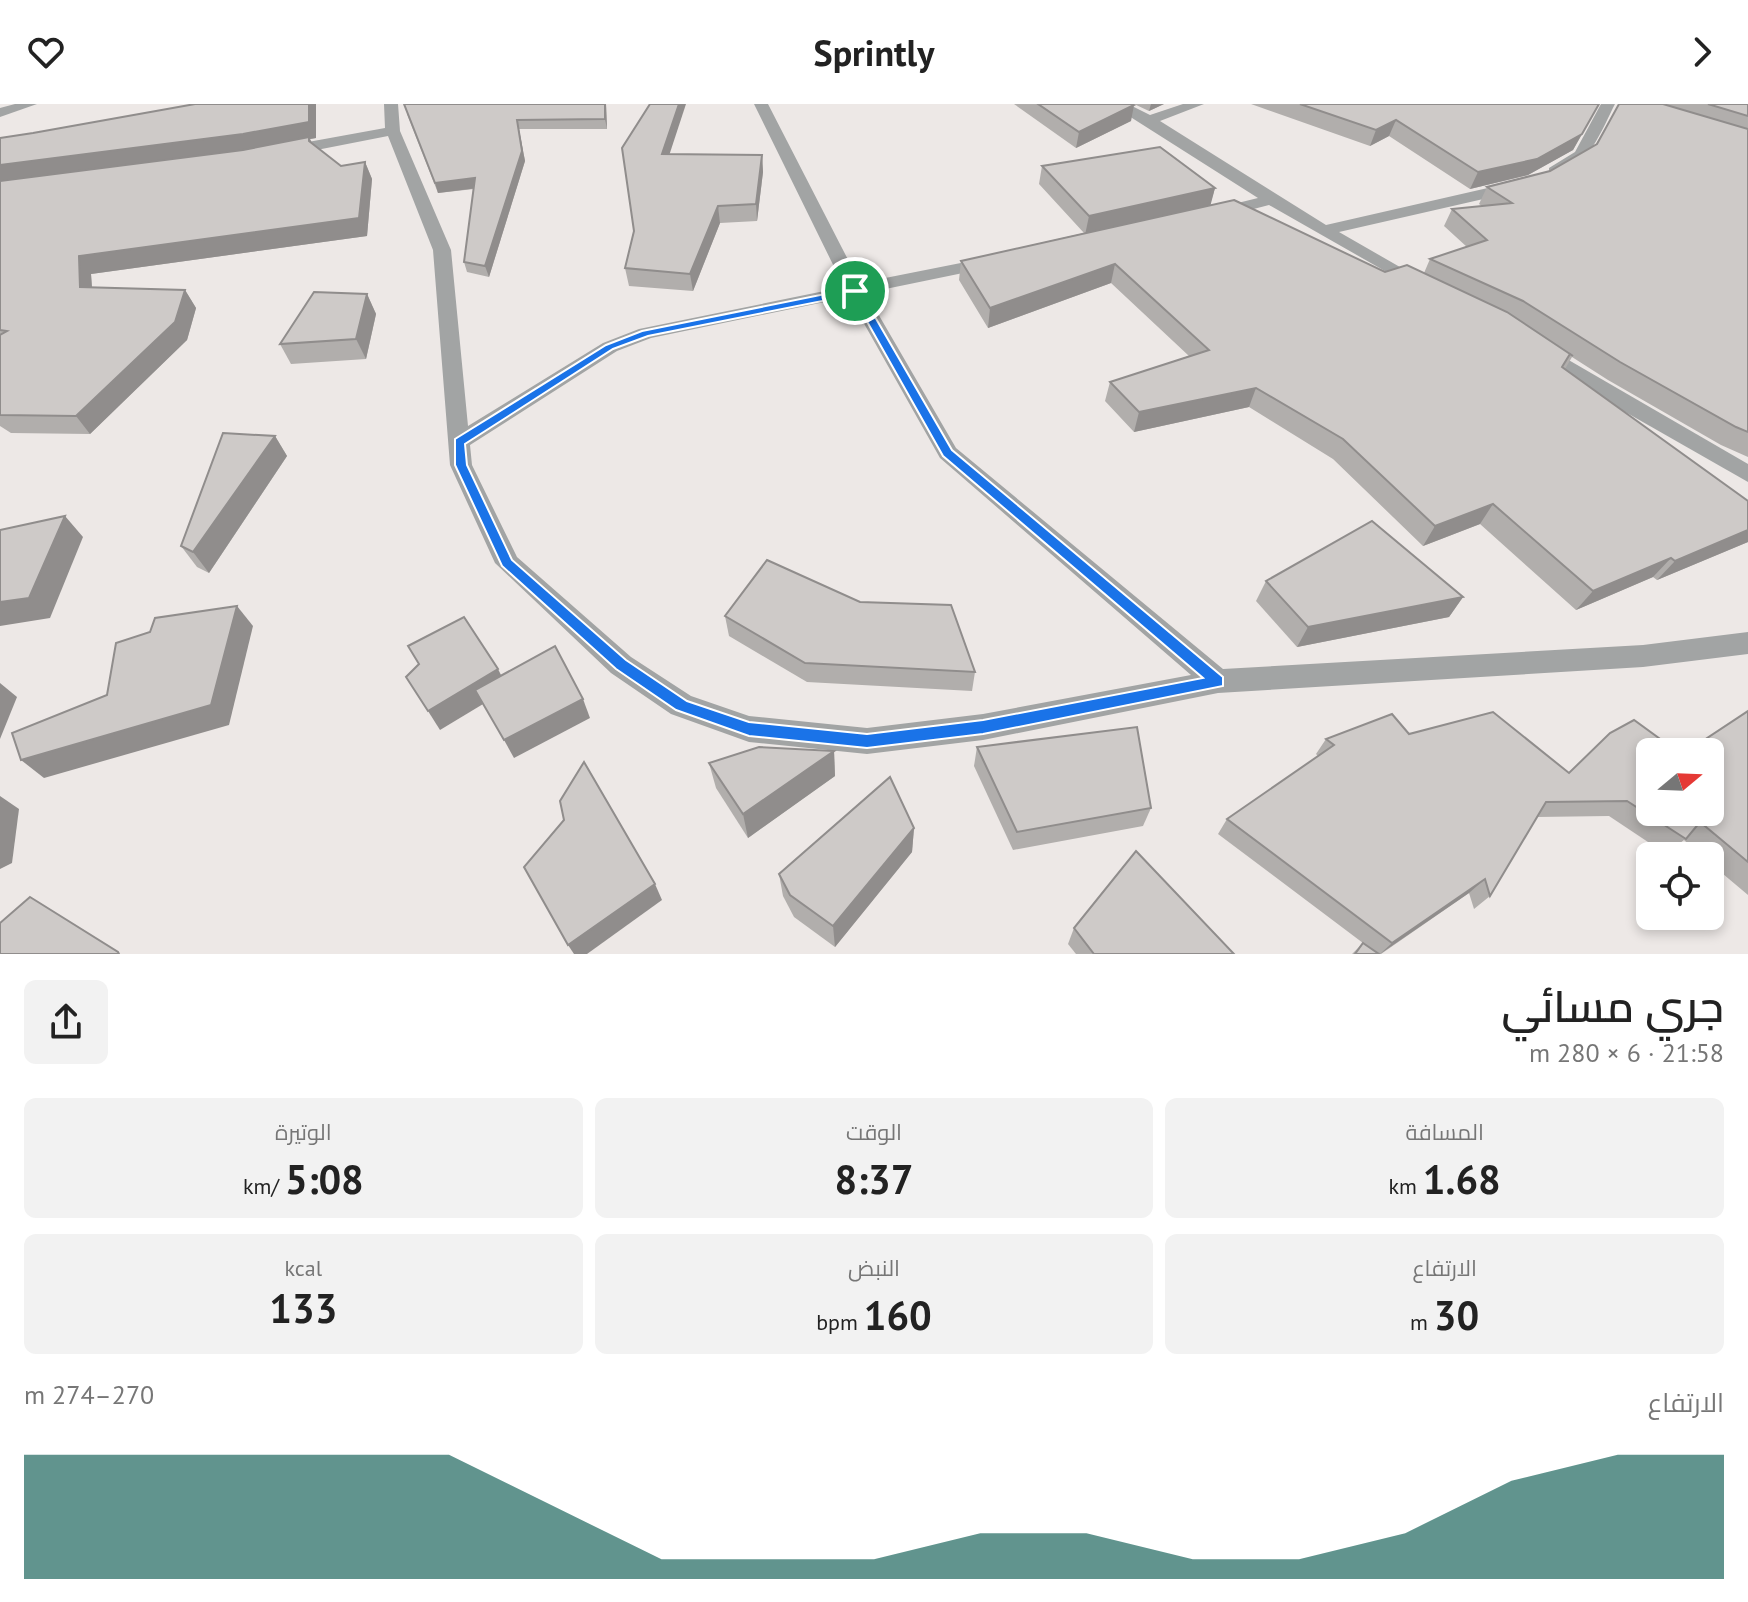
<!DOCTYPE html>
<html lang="ar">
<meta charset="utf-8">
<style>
:root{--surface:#fff;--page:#f2f2f2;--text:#222;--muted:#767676;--accent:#1f685f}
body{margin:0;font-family:"PT Sans",Cairo,sans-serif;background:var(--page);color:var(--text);direction:rtl;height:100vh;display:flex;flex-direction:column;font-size:30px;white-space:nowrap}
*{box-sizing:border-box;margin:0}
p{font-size:26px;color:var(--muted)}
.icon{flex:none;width:44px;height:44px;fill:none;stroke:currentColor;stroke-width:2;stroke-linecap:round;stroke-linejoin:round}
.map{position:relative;height:850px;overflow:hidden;direction:ltr}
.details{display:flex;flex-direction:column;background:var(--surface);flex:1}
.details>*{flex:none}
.needle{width:52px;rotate:71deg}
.fabs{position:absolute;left:1636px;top:634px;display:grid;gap:16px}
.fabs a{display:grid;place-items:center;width:88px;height:88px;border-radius:12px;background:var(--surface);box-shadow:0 4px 12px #0003;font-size:40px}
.pin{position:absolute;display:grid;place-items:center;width:68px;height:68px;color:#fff;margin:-34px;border:4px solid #fff;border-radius:50%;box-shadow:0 2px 8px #0007}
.round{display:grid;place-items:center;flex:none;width:84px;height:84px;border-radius:12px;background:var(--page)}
.headline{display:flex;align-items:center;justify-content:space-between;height:136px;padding:0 24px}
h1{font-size:44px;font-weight:600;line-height:60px}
.stats{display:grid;grid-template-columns:repeat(3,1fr);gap:12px;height:136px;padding:8px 24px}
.stats div{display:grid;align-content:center;border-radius:12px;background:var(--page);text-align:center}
.stats b{font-size:40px;font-weight:600}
.stats small{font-size:22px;font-weight:400}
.stats p{font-size:22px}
.chart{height:224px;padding:16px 24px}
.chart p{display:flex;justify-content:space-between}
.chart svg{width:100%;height:144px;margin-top:8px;fill:var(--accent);opacity:.7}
header{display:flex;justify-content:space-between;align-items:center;height:104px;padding:0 24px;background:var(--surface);font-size:36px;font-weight:600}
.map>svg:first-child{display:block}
</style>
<header><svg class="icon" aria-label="forward" viewBox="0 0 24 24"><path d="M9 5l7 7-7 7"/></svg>Sprintly<svg class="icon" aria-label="heart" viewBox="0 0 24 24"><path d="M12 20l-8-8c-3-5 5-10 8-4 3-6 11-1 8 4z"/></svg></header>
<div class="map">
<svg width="1748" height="850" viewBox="0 0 1748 850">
<rect width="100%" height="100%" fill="#ede8e6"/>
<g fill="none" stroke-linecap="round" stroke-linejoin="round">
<g fill="#a2a4a4" fill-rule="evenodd">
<polygon points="15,0 37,0 0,13 0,4"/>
<path d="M 384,0 L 398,0 L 400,27 L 451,146 L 468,322 L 603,239 L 639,225 L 844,183 L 754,0 L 768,0 L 860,179 L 991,153 L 997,154 L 1000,158 L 997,162 L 866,189 L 956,344 L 1223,565 L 1643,541 L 1748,528 L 1748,550 L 1643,563 L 1218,589 L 983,636 L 867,650 L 749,638 L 671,610 L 611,569 L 495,459 L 450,361 L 433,146 L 388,32 L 286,52 L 278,47 L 286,42 L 385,24 ZM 849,193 L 940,354 L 1191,571 L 983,610 L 867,624 L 749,612 L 691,592 L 631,553 L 517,453 L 472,361 L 470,341 L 617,247 L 651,234 Z"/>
<polygon points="1110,0 1128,0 1150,11 1183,0 1204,0 1160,17 1326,121 1514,78 1522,83 1514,88 1339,128 1426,178 1429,182 1420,187 1269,101 1215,115 1209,114 1207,110 1209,106 1258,94"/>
<path d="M 1601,0 L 1615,0 C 1603,23 1583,77 1549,70 L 1549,64 L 1575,48 Z"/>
<polygon points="1541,240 1748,360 1748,378 1592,289 1534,250 1531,246 1534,242"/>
</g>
</g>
<g fill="#b1aeac">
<polygon points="606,0 607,25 519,25 525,57 489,173 467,168 464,158 474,85 438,89 407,10"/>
<polygon points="1014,0 1132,0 1131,17 1076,44"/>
<polygon points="1134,0 1164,0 1149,7"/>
<polygon points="1251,0 1599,0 1573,46 1528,71 1470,85 1389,32 1370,42"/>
<polygon points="1619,0 1748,0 1748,353 1721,341 1608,276 1572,253 1565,265 1748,397 1748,438 1657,476 1653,473 1576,506 1480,420 1423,442 1333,355 1249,303 1134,328 1105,297 1110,278 1189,252 1111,179 988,224 959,176 961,157 1084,129 1039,80 1042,62 1215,84 1210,101 1385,168 1424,169 1430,155 1467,143 1444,122 1452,105 1482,102 1479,100 1487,83 1550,67 1596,40"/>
<polygon points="0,34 316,34 310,35 312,39 341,62 365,58 372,75 367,132 91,170 92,183 185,186 196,204 187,236 90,330 11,329 0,322"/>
<polygon points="670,51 762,51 763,68 757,117 720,119 693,187 629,182 625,164 634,127"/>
<polygon points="367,190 376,210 366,255 291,260 280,240"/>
<polygon points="275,332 287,352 209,469 197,463 181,442"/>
<polygon points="1266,477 1463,493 1449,513 1297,543 1256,497"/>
<polygon points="725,512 975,568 972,587 807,578 729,532"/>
<polygon points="1748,607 1748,791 1710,759 1710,752 1702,752 1684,736 1666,750 1609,712 1537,713 1490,792 1474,805 1469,789 1381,850 1352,850 1363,839 1218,730 1227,715 1318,652 1316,650 1326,635 1409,630 1568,669 1650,708"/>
<polygon points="977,643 1151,704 1143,722 1013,746 974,662"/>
<polygon points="834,647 835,672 748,734 716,684 709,659"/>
<polygon points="914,724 912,748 835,843 794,813 783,792 779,770"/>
<polygon points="1074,824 1234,850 1076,850 1068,840"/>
</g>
<g fill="#908d8c">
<polygon points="309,0 316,0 316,34 310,35 316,49 309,37 0,80 0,61"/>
<polygon points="605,0 606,0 607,25 605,15"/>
<polygon points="679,0 686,0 664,67 662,50"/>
<polygon points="1151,0 1164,0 1149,7"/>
<polygon points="1599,0 1573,46 1528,71 1470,85 1478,68"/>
<polygon points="1134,1 1131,17 1076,44 1079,28"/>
<polygon points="517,16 525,57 489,173 485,162"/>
<polygon points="1396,16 1389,32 1370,42 1376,26"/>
<polygon points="762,51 763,68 757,117 756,100"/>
<polygon points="365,58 372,75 367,132 91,170 93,200 80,183 79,152"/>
<polygon points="475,74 478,84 438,89 435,79"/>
<polygon points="1215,84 1210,103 1085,131 1089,112"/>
<polygon points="718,102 720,119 693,187 690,170"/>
<polygon points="1115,160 1111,179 988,224 990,204"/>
<polygon points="185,186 196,204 187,236 90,330 76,312"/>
<polygon points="367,190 376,210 366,255 356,235"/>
<polygon points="1256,284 1249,303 1134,328 1139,308"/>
<polygon points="275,332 287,352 209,469 193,448"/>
<polygon points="1493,400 1480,420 1423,442 1435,422"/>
<polygon points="65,412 83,433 50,514 0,522 0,498"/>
<polygon points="1748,426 1748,438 1657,476 1675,457"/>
<polygon points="1671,454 1653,473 1576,506 1593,487"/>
<polygon points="1463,493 1449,513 1297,543 1308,523"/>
<polygon points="237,502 253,522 229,621 44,674 21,656"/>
<polygon points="498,565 508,585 440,626 428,607"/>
<polygon points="0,579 17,593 0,635"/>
<polygon points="583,595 590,614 514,654 504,636"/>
<polygon points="834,647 835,672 748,734 743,710"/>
<polygon points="0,692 19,705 12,759 0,765"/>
<polygon points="914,724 912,748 835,843 833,822"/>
<polygon points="1485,775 1469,789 1380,850 1392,839"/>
<polygon points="655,780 662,796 587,850 574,850 568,841"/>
</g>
<g fill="#cecac8" stroke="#908d8c" stroke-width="2">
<polygon points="195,0 309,0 309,18 243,30 0,61 0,34 33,29"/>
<polygon points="404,0 605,0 605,15 517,16 522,47 485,162 464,158 475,74 435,79"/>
<polygon points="650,0 679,0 662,50 762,51 756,100 718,102 690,170 625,164 634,127 622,44"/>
<polygon points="1038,0 1132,0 1134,1 1079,28"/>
<polygon points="1300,0 1599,0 1582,30 1537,55 1478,68 1396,16 1376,26"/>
<polygon points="1619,0 1663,0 1748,25 1748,328 1736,323 1620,258 1523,197 1430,155 1487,136 1452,105 1512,99 1487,83 1550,67 1597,40"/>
<polygon points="1708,0 1748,0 1748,12"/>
<polygon points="309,33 309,37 341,62 365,58 359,114 79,152 80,183 185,186 175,218 76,312 0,311 0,231 7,227 0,226 0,77 243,46"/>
<polygon points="1160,43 1215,84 1089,112 1042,62"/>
<polygon points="1234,96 1385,168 1407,161 1507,208 1573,252 1570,250 1562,263 1748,397 1748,426 1675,457 1671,454 1593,487 1493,400 1435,422 1343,335 1256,284 1139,308 1110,278 1209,246 1115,160 990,204 961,157"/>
<polygon points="314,188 367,190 356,235 280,240"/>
<polygon points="223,329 275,332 193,448 181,442"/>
<polygon points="65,412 29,494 0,498 0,426"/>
<polygon points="1372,417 1463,493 1308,523 1266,477"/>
<polygon points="767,456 860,498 951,501 975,568 805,559 725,512"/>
<polygon points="237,502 211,601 21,656 12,629 107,591 116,539 150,528 155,514"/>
<polygon points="464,513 498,565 428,607 406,573 419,560 408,542"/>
<polygon points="555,542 583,595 504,636 475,586"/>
<polygon points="1748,607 1748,758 1700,718 1686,735 1627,697 1546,698 1490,792 1485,775 1392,839 1227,715 1334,641 1326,635 1392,610 1409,630 1493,608 1569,669 1610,629 1634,616 1678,648 1650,648 1650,708 1710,708 1710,648 1686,648"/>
<polygon points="1137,623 1151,704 1017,728 977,643"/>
<polygon points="759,643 834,647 743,710 709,659"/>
<polygon points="584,658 655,780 568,841 524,763 564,716 560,697"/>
<polygon points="890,673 914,724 833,822 790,791 779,770"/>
<polygon points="1136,747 1234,850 1094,850 1074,824"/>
<polygon points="30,793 118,848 119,850 0,850 0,819"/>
<polygon points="1363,839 1379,850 1355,850"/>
</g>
<path fill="#1a73e8" stroke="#fff" stroke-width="2" fill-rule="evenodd" d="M 855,184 L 860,187 L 952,346 L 1223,573 L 1223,582 L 983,630 L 867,644 L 749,632 L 676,606 L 616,565 L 502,462 L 455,361 L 455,335 L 606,241 L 642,227 ZM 852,191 L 943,352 L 1203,574 L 983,616 L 867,630 L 749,618 L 687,597 L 626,556 L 512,456 L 467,361 L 465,340 L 613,245 L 648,232 Z"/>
</svg>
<div class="fabs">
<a><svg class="needle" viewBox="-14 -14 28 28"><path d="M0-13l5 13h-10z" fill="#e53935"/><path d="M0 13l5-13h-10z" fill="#767676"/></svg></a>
<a><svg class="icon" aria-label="locate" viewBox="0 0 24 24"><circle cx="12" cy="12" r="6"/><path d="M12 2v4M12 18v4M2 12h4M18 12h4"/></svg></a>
</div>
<div class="pin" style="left:855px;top:187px;background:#1e9e55"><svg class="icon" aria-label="arrive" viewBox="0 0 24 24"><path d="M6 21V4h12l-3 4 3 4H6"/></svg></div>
</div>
<section class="details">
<div class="headline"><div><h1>جري مسائي</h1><p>21:58 · 6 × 280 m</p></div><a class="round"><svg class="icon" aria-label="share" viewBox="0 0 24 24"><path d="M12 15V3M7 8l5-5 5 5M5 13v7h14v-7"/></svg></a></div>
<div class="stats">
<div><p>المسافة</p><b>1.68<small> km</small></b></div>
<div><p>الوقت</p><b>8:37</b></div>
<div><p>الوتيرة</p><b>5:08<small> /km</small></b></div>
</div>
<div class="stats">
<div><p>الارتفاع</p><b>30<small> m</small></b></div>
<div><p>النبض</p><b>160<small> bpm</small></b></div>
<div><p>kcal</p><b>133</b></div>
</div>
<div class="chart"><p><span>الارتفاع</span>270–274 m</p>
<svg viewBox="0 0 160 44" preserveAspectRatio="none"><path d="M0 44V6L10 6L20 6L30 6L40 6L50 22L60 38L70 38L80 38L90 30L100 30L110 38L120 38L130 30L140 14L150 6L160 6V44z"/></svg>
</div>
</section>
